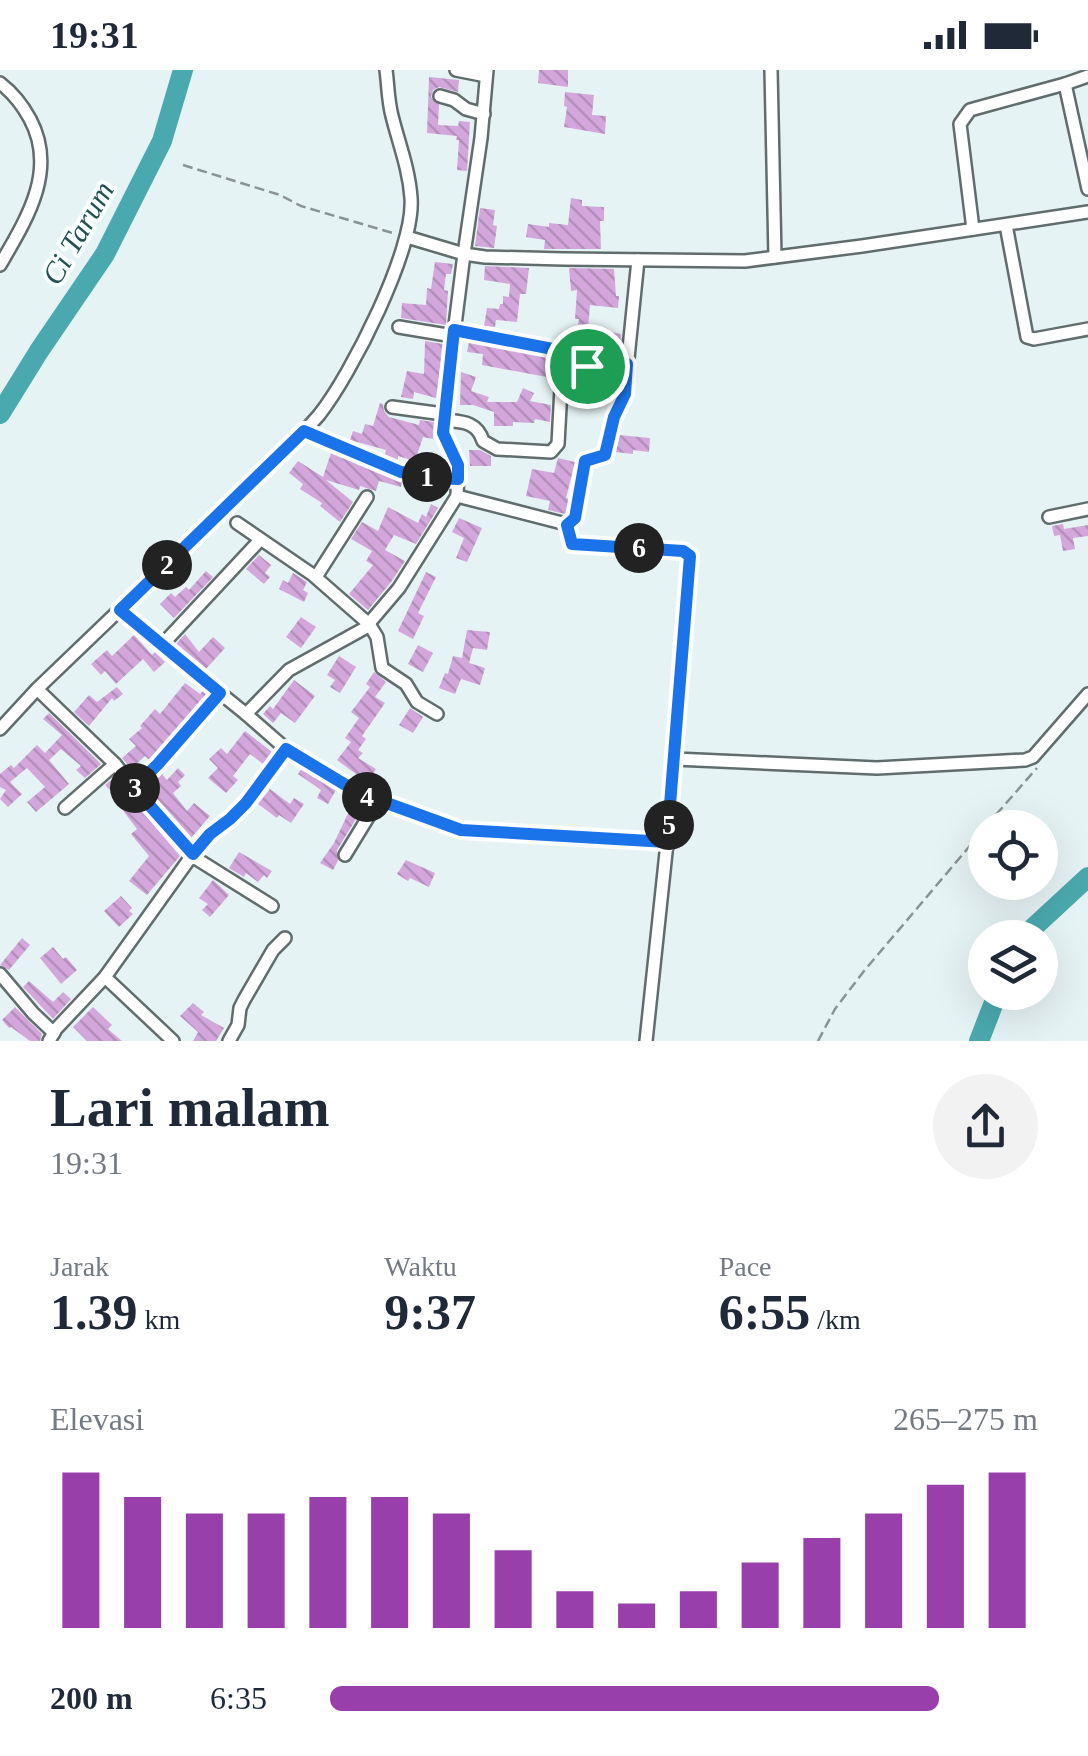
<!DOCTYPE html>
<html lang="id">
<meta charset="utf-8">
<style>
:root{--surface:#fff;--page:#f2f2f3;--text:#1f2937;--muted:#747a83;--accent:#983fab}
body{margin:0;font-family:Georgia,serif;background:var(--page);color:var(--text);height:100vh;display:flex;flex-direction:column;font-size:38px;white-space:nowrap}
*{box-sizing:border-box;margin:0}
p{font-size:32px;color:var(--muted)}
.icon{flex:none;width:55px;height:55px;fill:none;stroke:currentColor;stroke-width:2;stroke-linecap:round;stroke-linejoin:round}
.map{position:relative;height:971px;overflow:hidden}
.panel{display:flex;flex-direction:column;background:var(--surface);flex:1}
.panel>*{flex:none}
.fabs{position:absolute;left:968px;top:740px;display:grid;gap:20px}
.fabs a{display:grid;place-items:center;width:90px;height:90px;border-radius:50%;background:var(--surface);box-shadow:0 10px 40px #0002;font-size:50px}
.pin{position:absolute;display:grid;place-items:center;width:85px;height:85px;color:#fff;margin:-42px;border:5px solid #fff;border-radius:50%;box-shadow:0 2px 10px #0007}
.km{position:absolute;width:50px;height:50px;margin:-25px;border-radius:50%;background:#222;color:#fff;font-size:28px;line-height:50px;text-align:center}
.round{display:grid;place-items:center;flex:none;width:105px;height:105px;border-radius:52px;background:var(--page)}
.overview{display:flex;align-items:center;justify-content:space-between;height:170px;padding:0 50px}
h1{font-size:55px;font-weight:700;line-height:75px}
.stats{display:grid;grid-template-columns:repeat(3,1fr);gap:15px;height:170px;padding:10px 50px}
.stats div{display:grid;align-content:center}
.stats b{font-size:50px;font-weight:700}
.stats small{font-size:28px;font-weight:400}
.stats p{font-size:28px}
.chart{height:280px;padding:20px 50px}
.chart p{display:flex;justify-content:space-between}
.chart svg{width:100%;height:180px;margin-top:10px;stroke:var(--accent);stroke-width:6}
ul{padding:0 50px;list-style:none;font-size:32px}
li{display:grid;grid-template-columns:160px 120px 1fr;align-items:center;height:75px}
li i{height:25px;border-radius:12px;background:var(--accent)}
.status{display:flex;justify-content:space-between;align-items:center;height:70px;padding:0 50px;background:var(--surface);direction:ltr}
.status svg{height:28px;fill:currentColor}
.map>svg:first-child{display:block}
</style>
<div class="status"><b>19:31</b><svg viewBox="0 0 49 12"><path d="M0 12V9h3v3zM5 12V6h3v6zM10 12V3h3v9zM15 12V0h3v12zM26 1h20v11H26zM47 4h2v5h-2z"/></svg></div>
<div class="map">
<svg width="1088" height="971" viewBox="0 0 1088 971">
<defs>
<pattern id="building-back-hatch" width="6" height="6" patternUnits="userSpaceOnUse" patternTransform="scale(2.5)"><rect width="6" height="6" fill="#d3a7dc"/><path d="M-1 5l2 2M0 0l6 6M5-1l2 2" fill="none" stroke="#b48fbc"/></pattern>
</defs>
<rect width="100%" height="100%" fill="#e6f3f4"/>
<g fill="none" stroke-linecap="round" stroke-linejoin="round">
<g stroke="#4aa9ae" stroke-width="20">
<polyline points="0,344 39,281 105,184 162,71 183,0"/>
<polyline points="1022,868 1088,807"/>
<polyline points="979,971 998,922"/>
</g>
</g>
<g fill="url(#building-back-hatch)">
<polygon points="539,0 568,0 568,17 538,13"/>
<polygon points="429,7 459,10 458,22 439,17 433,20 431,27 439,35 438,55 458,56 459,51 470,52 467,101 457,100 459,70 456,70 457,66 427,63"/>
<polygon points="565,22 594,25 592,45 606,46 605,64 564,57 567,37 564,36"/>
<polygon points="571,128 582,130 582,136 604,137 604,151 600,151 601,179 544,179 545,170 526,167 528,154 549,157 549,153 568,155"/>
<polygon points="480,138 495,140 493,155 497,156 494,178 475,176"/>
<polygon points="435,192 453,194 451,204 446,204 444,220 448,221 446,255 401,248 402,233 426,235 427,218 431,219"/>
<polygon points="485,196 529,198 526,224 520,224 517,252 496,250 495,257 484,256 487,238 499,239 500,234 503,234 503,226 509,227 510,214 484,210"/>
<polygon points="569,198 614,199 616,226 619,226 618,238 590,235 588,258 621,264 619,284 593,280 592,283 574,277 579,249 575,249 577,220 571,221"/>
<polygon points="425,271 443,274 436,328 414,322 413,329 401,327 407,301 424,304"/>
<polygon points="469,272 553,288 552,308 482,295 483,284 467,282"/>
<polygon points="461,302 476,307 471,321 489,327 487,332 517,332 523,318 534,323 530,331 551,335 550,352 535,349 534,353 513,352 513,356 494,356 494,342 473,335 460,335"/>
<polygon points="380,333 383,334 384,341 389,347 419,355 420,350 434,352 433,369 423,367 415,391 398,386 398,390 385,385 386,380 350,370 353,361 362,364 365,354 373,356"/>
<polygon points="619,365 650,368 649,382 633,380 633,384 615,382"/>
<polygon points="469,380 480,380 491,386 491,396 470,396"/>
<polygon points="331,383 402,412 401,417 379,411 376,421 360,416 359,420 326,410 353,432 340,452 320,436 322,433 300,419 303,414 289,403 298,391 323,407"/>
<polygon points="558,388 575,392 566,428 569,429 565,444 548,440 550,431 526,426 532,399 554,403"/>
<polygon points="431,434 438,438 416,474 394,465 385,480 405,491 391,512 368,540 349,524 373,495 366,491 372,481 351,469 362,452 378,461 388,437 418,453 422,444 426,447"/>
<polygon points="459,448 482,458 467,492 456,488 464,468 452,462"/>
<polygon points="1063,454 1064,459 1088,455 1088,466 1073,468 1075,479 1063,481 1060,465 1054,466 1052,456"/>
<polygon points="259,485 271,495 265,503 270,507 264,514 246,499"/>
<polygon points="206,501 213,507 174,548 160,534 171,523 175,527 186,517 189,520"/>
<polygon points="426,502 436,507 418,543 424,546 413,569 398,561"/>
<polygon points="293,503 307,512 303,520 308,523 304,532 279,519 283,510 288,513"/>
<polygon points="301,547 316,557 301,578 286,567"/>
<polygon points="467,560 490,562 487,580 473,578 469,593 485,598 480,615 461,609 455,624 439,618 445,603 448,604 453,586 462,588"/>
<polygon points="185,564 199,582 213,567 225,578 206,599 176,574"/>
<polygon points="134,565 152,585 155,582 165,592 154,602 143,589 116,614 105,601 101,605 91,594 107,580 112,586"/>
<polygon points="418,575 433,583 423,602 408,594"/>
<polygon points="339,586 356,597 340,623 330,617 335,610 327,605"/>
<polygon points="374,602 386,612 375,627 385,633 362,666 366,669 358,680 363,683 358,688 376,699 366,715 353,708 356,704 337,690 351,672 345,668 359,648 351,642 370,617 366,614"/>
<polygon points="294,610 315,626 295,653 281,643 273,653 263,644 270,636 273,639"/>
<polygon points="185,613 200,624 203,621 207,624 153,686 149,690 145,686 131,699 122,688 136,676 129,669 142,658 140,656 155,639 160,644"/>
<polygon points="117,617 123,624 114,631 112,628 89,656 74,642 89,625 97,632"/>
<polygon points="410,638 423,647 413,663 399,655"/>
<polygon points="49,643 101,694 85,708 76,700 81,696 61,679 49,690 69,714 36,742 27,732 45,717 27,698 10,712 22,724 8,737 0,729 6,720 0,717 0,704 11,695 14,698 37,675 45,683 62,665 43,649"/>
<polygon points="245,661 272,682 263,694 250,684 233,706 238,710 226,723 208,708 218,698 209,689 221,678 227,684"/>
<polygon points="178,698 185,705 178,712 181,716 173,723 187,741 194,733 210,746 191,768 147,719 162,704 167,710"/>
<polygon points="301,699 336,720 328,734 317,728 321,720 298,704"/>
<polygon points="114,708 180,786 147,825 129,811 149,786 131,764 137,759 115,730 118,728 105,715"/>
<polygon points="270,719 290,734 294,728 304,734 291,753 279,745 277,748 258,734"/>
<polygon points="354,731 364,736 337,780 338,791 333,800 320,793 334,773"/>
<polygon points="239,782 272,801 267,808 264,805 258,812 246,803 244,807 229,798"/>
<polygon points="406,790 435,803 429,817 410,808 408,811 397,804"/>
<polygon points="213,810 229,825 210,847 202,840 208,834 199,828"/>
<polygon points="121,826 132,838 129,841 133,844 119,857 104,841"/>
<polygon points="22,868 30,875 9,900 0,895"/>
<polygon points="53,877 63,889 66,887 77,900 61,914 40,888"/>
<polygon points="29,911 53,932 63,922 71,929 53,949 23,917"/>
<polygon points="193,933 204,942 201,945 224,958 216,971 193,971 198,962 180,946"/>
<polygon points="15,937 42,964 40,971 30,971 11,957 9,958 2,950"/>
<polygon points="93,937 112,955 108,959 122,971 87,971 73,957"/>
</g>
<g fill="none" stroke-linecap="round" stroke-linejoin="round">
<defs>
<g id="minor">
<polyline points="456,0 486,6"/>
<polyline points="487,0 481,68 464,184 485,187 564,189 745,191 862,176 1088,142"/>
<polyline points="771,0 775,187"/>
<path d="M 0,13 C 13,23 23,36 30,49 C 58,101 26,150 0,195"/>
<polyline points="1065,14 1088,6"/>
<polyline points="440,26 454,30 466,39 484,44"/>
<polyline points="1006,155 1027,267 1034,269 1088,259"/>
<polyline points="973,159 960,54 970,40 977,38 1065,14 1088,119"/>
<polyline points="407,167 464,184 443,350 444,368 458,398 457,426 399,518 365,558 289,600 246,644 286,679 359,723 461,760 667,773 646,971"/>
<polyline points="399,257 453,266"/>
<polyline points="454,260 541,276 563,281 587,296 620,300 624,298 628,288 638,190"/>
<polyline points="392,337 443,344"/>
<path d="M 443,350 C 462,352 477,351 483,371 L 497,379 L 551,382 L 558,374 L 563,281"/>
<polyline points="304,361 401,402 415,405 458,409"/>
<polyline points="457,426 566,454 569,458 570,469 573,474 683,481 690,486 667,773"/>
<polyline points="1049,447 1088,439"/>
<polyline points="237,453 313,505 369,554 377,567 382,598 406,614 417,632 437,644"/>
<polyline points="567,455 575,448 585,391 590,388 603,387 605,385 614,347 625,324 627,294"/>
<polyline points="316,507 367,427"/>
<polyline points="120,540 220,623 159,694 135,718"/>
<polyline points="162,575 260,470"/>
<polyline points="37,619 115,694 151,739 193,784"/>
<polyline points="220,623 246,644"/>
<path d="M 0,659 L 37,619 L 282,384 C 294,371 307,359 319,345 C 351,305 415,179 411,128 C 409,99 399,74 392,46 C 388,31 388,15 386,0"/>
<polyline points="675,689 877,698 1025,690 1033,687 1088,624"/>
<polyline points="65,738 115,694"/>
<polyline points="345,785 378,731"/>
<polyline points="192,786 272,836"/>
<polyline points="0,904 33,943 54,963"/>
<polyline points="105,907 173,971"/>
<polyline points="49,971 56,959 105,907 193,784 210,763 238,742 286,679"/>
<polyline points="229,971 238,955 240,938 244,930 273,880 285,868"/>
</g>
</defs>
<use href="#minor" stroke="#616c6c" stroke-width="16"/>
<g stroke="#8a9394" stroke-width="2.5" stroke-dasharray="10 5" stroke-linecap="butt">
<polyline points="183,95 280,125 301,136 396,164"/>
<polyline points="986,756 1037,698"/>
<polyline points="818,971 835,939 864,901 985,758"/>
</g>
<use href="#minor" stroke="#fff" stroke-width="11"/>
</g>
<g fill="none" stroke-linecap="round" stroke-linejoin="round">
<defs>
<polygon id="route" points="454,260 563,281 587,296 620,300 627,294 625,324 614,347 605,385 585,391 575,448 567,455 572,474 683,481 690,486 667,772 461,760 359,723 286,679 246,733 230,749 210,764 193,784 134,718 158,694 220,623 120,540 304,361 401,402 432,408 458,409 458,395 443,363"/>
</defs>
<use href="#route" stroke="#fff" stroke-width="20"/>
<use href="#route" stroke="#1a73e8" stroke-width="12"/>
</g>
<g text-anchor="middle" stroke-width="8" stroke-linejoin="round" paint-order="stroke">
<g font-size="30" font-style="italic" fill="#265152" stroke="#faffff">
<text transform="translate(78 163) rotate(-60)" y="10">Ci Tarum</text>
</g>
</g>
</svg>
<div class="fabs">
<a><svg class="icon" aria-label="locate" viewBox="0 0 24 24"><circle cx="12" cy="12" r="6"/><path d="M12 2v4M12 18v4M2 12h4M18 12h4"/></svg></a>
<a><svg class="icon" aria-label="layers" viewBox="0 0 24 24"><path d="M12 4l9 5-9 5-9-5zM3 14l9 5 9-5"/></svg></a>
</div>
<div class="pin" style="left:587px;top:296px;background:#1e9e55"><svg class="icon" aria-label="arrive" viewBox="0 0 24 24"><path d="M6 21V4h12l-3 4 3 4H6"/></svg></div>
<b class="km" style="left:427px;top:407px">1</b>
<b class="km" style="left:167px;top:495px">2</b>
<b class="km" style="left:135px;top:718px">3</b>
<b class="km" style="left:367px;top:727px">4</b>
<b class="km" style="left:669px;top:755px">5</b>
<b class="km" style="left:639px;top:478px">6</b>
</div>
<section class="panel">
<div class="overview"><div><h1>Lari malam</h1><p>19:31</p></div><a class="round"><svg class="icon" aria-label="share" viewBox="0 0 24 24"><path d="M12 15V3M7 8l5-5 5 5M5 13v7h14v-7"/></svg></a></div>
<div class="stats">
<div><p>Jarak</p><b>1.39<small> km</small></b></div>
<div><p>Waktu</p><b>9:37</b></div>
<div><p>Pace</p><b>6:55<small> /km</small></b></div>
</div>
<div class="chart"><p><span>Elevasi</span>265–275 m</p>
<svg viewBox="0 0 160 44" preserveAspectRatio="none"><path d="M5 44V6M15 44V12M25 44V16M35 44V16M45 44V12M55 44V12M65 44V16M75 44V25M85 44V35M95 44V38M105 44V35M115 44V28M125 44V22M135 44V16M145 44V9M155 44V6"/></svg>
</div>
<ul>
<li><b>200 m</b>6:35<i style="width:86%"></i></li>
</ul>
</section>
